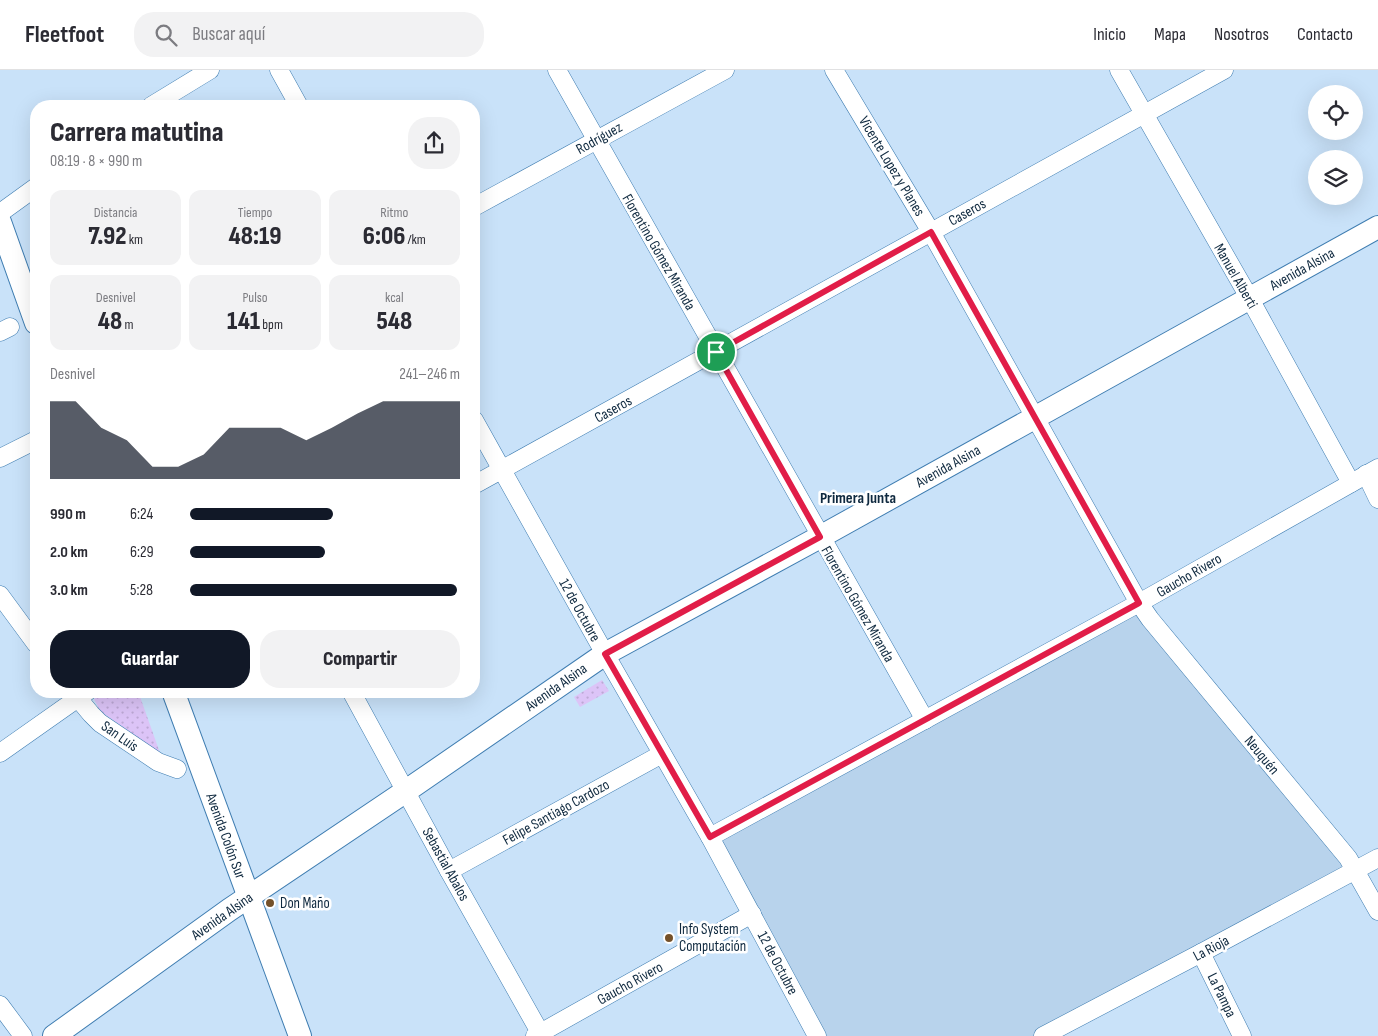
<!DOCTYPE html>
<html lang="es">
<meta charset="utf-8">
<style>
:root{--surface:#fff;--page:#f2f2f3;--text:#2b2b33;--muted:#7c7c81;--line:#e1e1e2;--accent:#111827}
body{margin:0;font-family:"Sofia Sans Condensed",sans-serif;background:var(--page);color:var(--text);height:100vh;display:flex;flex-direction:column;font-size:19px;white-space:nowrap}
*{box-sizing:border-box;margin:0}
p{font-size:16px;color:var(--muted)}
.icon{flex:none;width:28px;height:28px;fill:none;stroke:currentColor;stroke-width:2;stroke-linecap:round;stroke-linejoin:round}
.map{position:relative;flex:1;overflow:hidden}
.drawer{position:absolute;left:30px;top:30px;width:450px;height:598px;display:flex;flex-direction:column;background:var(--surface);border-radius:20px;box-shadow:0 5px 20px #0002}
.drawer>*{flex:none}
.buttons{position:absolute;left:1308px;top:15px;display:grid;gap:10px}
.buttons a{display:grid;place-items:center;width:55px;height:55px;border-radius:50%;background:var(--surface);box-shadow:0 5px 20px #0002;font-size:25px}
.pin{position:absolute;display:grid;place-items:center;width:42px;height:42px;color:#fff;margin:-21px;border:2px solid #fff;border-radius:50%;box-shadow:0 1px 5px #0007}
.round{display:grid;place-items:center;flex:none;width:52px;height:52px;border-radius:20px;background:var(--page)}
.head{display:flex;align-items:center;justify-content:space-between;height:85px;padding:0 20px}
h1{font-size:28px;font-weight:800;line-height:38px}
.stats{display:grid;grid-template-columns:repeat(3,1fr);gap:8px;height:85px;padding:5px 20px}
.stats div{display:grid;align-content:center;border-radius:12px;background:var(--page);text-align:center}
.stats b{font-size:25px;font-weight:800}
.stats small{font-size:14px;font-weight:400}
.stats p{font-size:14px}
.chart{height:140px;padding:10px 20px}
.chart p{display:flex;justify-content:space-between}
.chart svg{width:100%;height:90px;margin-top:5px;fill:var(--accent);opacity:.7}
.cta{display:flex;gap:10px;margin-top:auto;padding:10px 20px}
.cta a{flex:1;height:58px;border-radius:20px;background:var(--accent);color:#fff;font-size:20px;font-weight:800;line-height:58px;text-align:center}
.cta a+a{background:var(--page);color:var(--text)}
ul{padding:0 20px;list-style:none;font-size:16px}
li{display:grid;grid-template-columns:80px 60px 1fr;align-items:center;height:38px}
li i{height:12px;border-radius:6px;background:var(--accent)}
header{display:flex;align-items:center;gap:30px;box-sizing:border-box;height:70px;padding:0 25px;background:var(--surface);border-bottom:1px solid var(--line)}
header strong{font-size:24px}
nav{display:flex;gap:28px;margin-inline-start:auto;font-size:18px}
.search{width:350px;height:45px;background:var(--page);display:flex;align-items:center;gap:12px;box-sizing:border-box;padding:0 18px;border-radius:20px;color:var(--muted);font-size:19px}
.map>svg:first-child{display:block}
</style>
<header>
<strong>Fleetfoot</strong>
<div class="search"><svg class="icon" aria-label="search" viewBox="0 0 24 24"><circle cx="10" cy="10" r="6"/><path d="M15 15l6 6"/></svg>Buscar aquí</div>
<nav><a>Inicio</a><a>Mapa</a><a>Nosotros</a><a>Contacto</a></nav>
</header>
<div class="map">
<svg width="1378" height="966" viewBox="0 0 1378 966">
<defs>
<pattern id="park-dots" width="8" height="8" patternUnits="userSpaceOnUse" patternTransform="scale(1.25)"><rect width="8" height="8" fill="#dcc4f7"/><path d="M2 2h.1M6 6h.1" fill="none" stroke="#bca8d5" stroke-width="1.8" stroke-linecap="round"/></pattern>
</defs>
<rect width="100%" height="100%" fill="#c9e2f9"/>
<polygon fill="#b8d3ec" points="1139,533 1355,801 1047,966 817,966 710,767"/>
<g fill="url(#park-dots)">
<polygon points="602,610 609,621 580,637 574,627"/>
<polygon points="105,621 138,621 160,683 100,641 94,629"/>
</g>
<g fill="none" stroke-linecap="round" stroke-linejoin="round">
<defs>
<g id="minor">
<polyline points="279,0 299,36"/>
<polyline points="557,0 925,650"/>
<polyline points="834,0 931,162 1139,533 1150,549 1348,788 1378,841"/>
<polyline points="1119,0 1250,229 1351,413"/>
<polyline points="151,36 210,0"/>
<polyline points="474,137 725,0"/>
<polyline points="0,143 36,117"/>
<polyline points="0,262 10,257"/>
<polyline points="474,350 605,584 710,767 817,966"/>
<polyline points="0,388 36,370"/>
<polyline points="1366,404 1378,429"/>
<polyline points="474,415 1224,0"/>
<polyline points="0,525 36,574"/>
<polyline points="72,621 91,644 100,653 158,692 177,699"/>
<polyline points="351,621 449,801 542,966"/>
<polyline points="0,683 88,621"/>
<polyline points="710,767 1139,533 1378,398"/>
<polyline points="449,801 662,684"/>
<polyline points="1201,883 1242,966"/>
<polyline points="0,935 23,966"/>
<polyline points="535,966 752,844"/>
<polyline points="1043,966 1201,883 1378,788"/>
</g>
<g id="major">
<polyline points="0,152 36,253"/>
<polyline points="173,621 300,966"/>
<polyline points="54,966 229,840 406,721 605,584 820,467 1378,157"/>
</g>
</defs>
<use href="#minor" stroke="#3f7db1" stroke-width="19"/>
<use href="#major" stroke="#3f7db1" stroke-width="24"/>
<use href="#minor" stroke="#fff" stroke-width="18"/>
<use href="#major" stroke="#fff" stroke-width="22"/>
</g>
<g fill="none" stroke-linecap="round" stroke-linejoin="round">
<defs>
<polygon id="route" points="931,162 1139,533 710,767 605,584 820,467 716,282"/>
</defs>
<use href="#route" stroke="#fff" stroke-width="10"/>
<use href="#route" stroke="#e11d48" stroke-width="6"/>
</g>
<g fill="#74512a" stroke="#fff" stroke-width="2">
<circle cx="270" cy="833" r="5"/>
<circle cx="669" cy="868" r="5"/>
</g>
<g text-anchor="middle" stroke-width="5" stroke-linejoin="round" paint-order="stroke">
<g font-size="15" fill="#0f293f" stroke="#fff">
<text transform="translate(599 68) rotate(-29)" y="5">Rodríguez</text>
<text transform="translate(892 96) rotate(59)" y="5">Vicente Lopez y Planes</text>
<text transform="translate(967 142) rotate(-29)" y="5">Caseros</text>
<text transform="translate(659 182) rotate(60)" y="5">Florentino Gómez Miranda</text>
<text transform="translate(1302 199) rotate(-29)" y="5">Avenida Alsina</text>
<text transform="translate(1236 206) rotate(60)" y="5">Manuel Alberti</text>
<text transform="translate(613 339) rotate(-29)" y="5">Caseros</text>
<text transform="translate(948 396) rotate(-29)" y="5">Avenida Alsina</text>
<text transform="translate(1189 505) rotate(-30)" y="5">Gaucho Rivero</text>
<text transform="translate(858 534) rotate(60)" y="5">Florentino Gómez Miranda</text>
<text transform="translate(580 540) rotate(61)" y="5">12 de Octubre</text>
<text transform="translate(556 617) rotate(-35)" y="5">Avenida Alsina</text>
<text transform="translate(120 666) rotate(35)" y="5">San Luis</text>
<text transform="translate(1262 685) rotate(50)" y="5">Neuquén</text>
<text transform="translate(556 742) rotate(-29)" y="5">Felipe Santiago Cardozo</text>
<text transform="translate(226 766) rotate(70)" y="5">Avenida Colón Sur</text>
<text transform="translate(446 794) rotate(61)" y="5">Sebastial Abalos</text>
<text transform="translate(222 846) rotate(-35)" y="5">Avenida Alsina</text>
<text transform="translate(1211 878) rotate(-28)" y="5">La Rioja</text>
<text transform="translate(778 893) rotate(62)" y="5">12 de Octubre</text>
<text transform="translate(630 913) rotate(-29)" y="5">Gaucho Rivero</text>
<text transform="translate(1222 925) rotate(64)" y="5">La Pampa</text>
</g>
<g font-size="15" fill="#0f293f" stroke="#fff" text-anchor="start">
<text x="280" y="838">Don Maño</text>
<text x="679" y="864">Info System<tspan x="679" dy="17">Computación</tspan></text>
</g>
<g font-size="16" font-weight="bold" fill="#0f293f" stroke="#fff">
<text x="858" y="433">Primera Junta</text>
</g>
</g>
</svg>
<div class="buttons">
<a><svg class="icon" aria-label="locate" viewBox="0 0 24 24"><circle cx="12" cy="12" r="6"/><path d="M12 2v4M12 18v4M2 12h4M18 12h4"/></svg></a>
<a><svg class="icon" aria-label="layers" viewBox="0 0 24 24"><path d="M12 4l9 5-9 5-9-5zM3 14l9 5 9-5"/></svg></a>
</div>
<div class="pin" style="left:716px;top:282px;background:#1e9e55"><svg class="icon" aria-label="arrive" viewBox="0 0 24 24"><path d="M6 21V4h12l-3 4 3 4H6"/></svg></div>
<section class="drawer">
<div class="head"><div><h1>Carrera matutina</h1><p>08:19 · 8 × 990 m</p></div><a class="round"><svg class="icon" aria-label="share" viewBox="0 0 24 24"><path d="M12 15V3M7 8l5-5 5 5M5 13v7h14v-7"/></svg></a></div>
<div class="stats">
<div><p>Distancia</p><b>7.92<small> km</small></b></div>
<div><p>Tiempo</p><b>48:19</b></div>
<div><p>Ritmo</p><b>6:06<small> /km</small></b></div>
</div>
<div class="stats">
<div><p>Desnivel</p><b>48<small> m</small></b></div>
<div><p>Pulso</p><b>141<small> bpm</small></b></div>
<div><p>kcal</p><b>548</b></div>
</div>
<div class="chart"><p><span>Desnivel</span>241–246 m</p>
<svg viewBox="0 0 160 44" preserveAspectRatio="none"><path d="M0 44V6L10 6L20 19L30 25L40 38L50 38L60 32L70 19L80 19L90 19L100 25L110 19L120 12L130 6L140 6L150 6L160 6V44z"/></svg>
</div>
<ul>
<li><b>990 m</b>6:24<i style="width:53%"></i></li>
<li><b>2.0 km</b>6:29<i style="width:50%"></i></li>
<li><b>3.0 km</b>5:28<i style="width:99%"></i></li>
</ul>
<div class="cta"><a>Guardar</a><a>Compartir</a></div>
</section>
</div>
